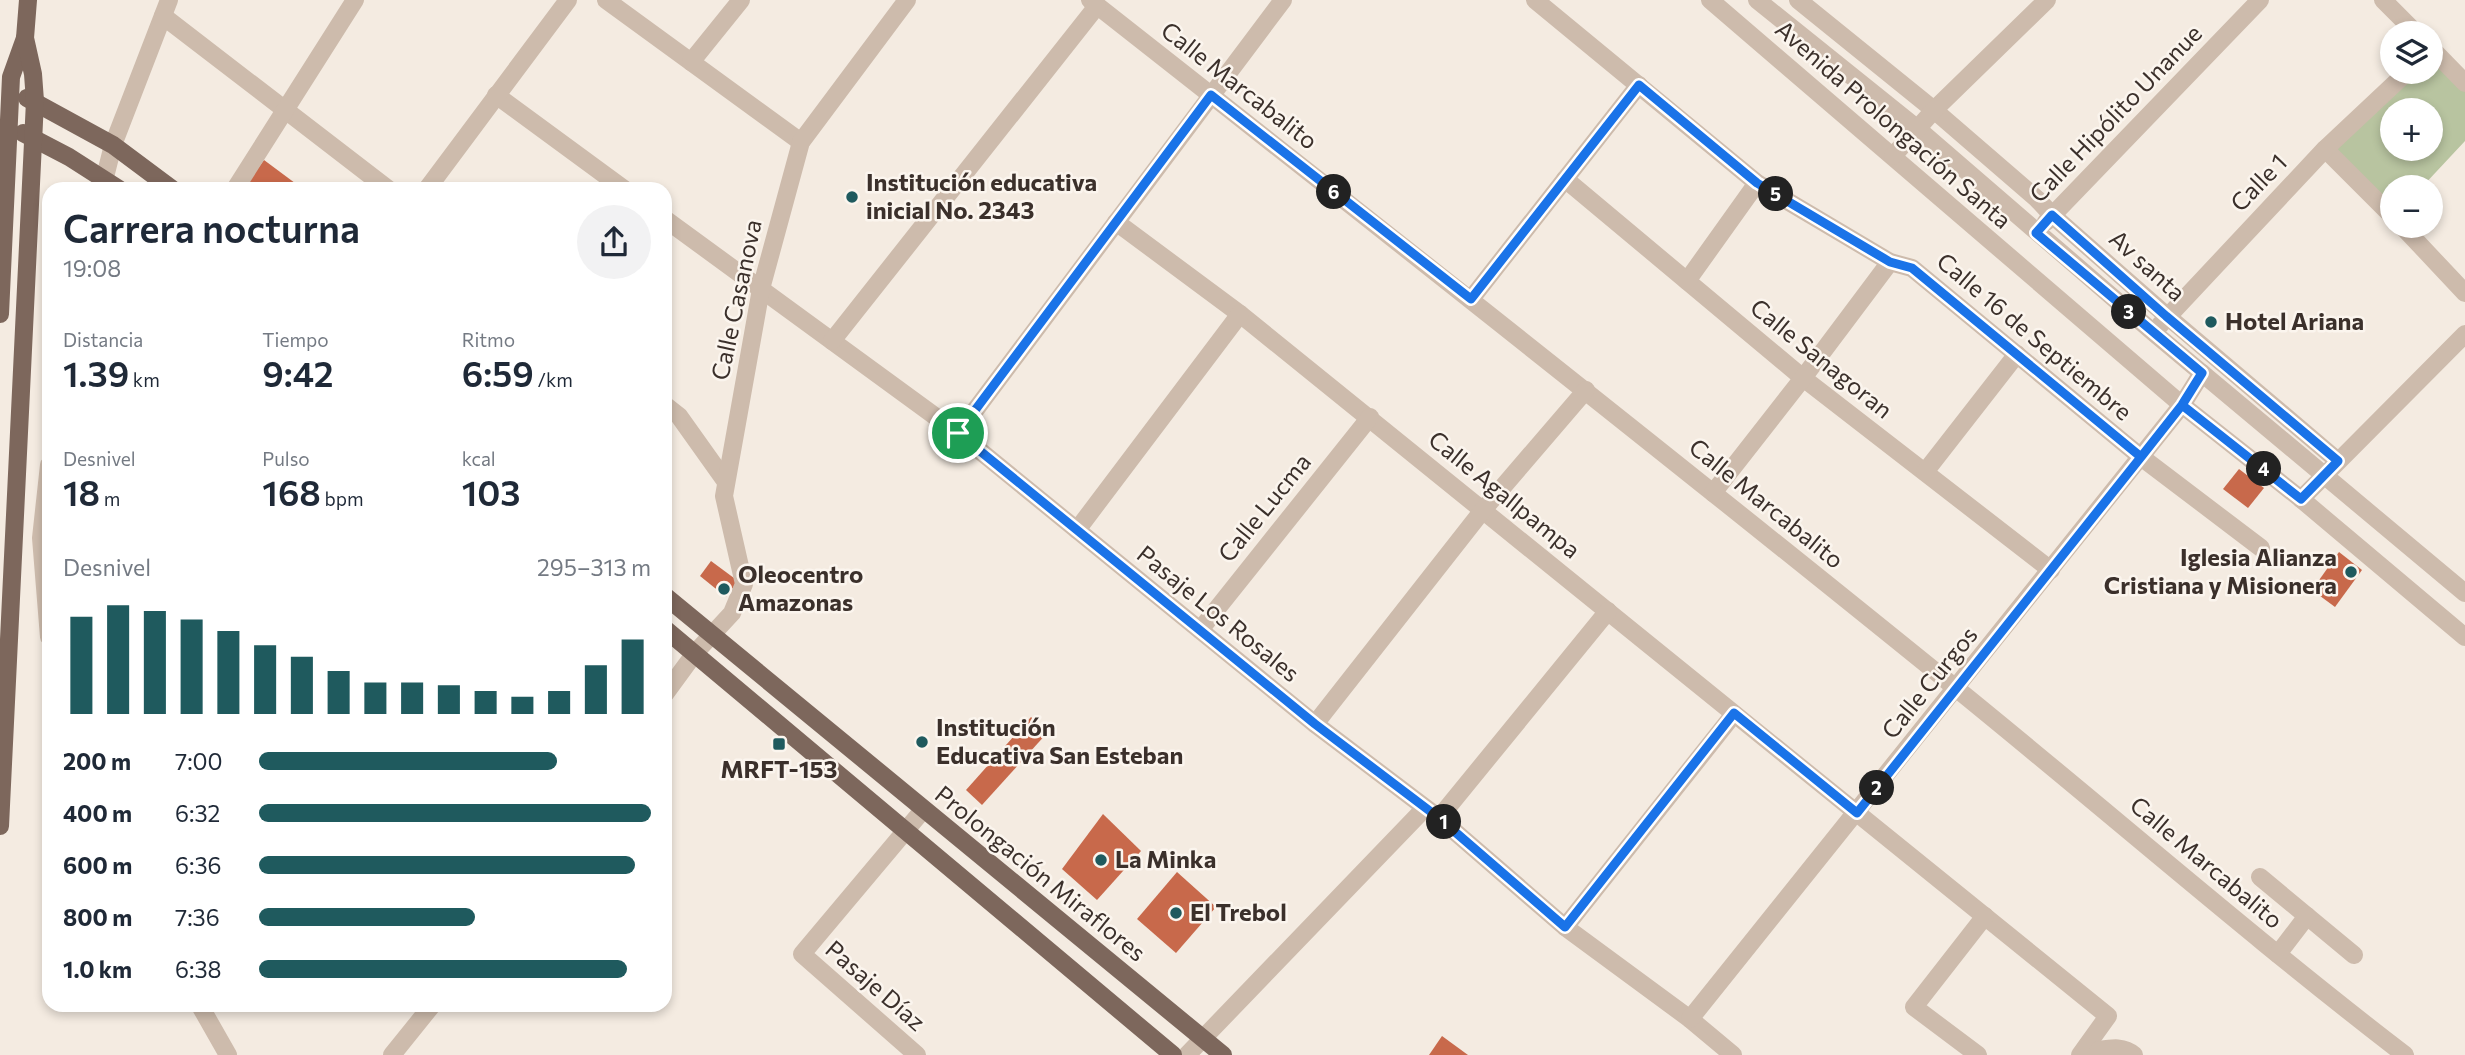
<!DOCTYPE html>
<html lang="es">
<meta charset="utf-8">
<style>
:root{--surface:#fff;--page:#f2f2f3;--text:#1f2937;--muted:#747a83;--accent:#1f5a5e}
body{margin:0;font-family:Commissioner,sans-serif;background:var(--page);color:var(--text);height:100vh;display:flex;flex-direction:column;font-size:26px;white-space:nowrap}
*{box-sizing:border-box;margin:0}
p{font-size:23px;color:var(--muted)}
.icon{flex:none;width:38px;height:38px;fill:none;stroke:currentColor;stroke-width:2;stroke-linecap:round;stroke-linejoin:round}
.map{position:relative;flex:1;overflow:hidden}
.side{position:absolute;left:42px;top:182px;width:630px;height:830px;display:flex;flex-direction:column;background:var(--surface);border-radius:21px;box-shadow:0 4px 10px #0003}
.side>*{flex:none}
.controls{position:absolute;left:2380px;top:21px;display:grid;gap:14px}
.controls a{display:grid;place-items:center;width:63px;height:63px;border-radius:50%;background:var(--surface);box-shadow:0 4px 10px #0003;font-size:35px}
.pin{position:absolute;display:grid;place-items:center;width:60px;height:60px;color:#fff;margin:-30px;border:4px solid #fff;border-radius:50%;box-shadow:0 2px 7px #0007}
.km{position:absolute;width:35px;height:35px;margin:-18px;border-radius:50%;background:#222;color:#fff;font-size:19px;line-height:35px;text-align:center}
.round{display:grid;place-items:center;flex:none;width:74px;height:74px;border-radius:37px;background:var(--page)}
.summary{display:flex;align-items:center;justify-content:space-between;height:119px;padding:0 21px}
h1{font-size:38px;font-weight:600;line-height:52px}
.stats{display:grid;grid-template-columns:repeat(3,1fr);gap:10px;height:119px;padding:7px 21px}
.stats div{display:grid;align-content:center}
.stats b{font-size:35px;font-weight:600}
.stats small{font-size:19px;font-weight:400}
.stats p{font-size:19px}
.chart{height:196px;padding:14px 21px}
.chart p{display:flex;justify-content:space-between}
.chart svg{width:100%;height:126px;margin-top:7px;stroke:var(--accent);stroke-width:6}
ul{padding:0 21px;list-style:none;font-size:23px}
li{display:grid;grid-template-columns:112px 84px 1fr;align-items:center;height:52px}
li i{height:18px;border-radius:9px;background:var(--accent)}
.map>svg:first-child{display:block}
</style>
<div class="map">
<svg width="2465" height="1055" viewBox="0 0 2465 1055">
<rect width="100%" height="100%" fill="#f4ebe1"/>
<path fill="#b8c4a0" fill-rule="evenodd" d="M 2431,49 L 2465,83 L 2465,141 L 2422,187 L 2392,187 L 2392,216 L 2325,149 L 2407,72 L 2431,72 ZM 2392,110 L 2431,110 L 2431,149 L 2392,149 Z"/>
<g fill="#c8694b">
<polygon points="264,160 303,189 242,189"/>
<polygon points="2239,469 2264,488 2248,508 2223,489"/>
<polygon points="2339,552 2362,570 2335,607 2312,590"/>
<polygon points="711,561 738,581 726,597 700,576"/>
<polygon points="1031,717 1048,732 982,805 966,790"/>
<polygon points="1103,814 1141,851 1097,900 1062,869"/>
<polygon points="1177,872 1216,907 1176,953 1137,919"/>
<polygon points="1442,1036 1468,1055 1429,1055"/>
</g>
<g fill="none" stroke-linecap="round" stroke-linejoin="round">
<g stroke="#cdbbac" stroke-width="18">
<polyline points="606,0 801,142"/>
<path d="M 1090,0 C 1379,227 1667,454 1952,685 C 2104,808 2250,936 2405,1055"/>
<polyline points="1535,0 1757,183 1890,262 1912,268 2141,457 2261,548"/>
<polyline points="1710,0 2182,405 2301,499 2465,637"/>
<polyline points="1757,0 1919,130 2154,333 2465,593"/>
<polyline points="1798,0 1934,110 2037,199 2052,215 2167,316 2338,461"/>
<polyline points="2383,0 2416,33"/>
<polyline points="163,16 388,189"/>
<polyline points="2431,48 2465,83"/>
<polyline points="691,62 741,0"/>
<polyline points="496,95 624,189"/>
<polyline points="2325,149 2392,216"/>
<polyline points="1893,156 1934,110 2047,0"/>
<polyline points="1565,179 1803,378 2051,570"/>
<polyline points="102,189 113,145 169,0"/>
<polyline points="235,189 355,0"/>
<polyline points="427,189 568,0"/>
<polyline points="665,219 958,433 1315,724 1439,818 1565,927 1690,1019 1733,1055"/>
<polyline points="1116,222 1240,314 2108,1016 2080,1055"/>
<polyline points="2046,222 2260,0"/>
<polyline points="2402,226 2465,293"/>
<polyline points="1687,281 1757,183"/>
<polyline points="1471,299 1639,85"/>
<polyline points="2160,325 2325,149 2407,72"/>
<polyline points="832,341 1097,6"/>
<polyline points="665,405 679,416 726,482"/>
<polyline points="958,433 1283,0"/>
<polyline points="49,465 41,538 49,637"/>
<polyline points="1925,472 2017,354"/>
<polyline points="1713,493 1803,378 1890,262"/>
<polyline points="2301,499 2465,334"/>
<polyline points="1077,530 1240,314"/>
<polyline points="1200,630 1370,417"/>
<polyline points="665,694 695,653 732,613 744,584 724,496 761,289 801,142 907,0"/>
<polyline points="1315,724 1483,510 1586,390"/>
<polyline points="1439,818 1608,611"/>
<polyline points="2260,877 2354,955"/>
<polyline points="1565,927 1734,714"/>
<polyline points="2278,954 2307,916"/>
<polyline points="199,1004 228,1055"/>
<polyline points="1690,1019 2182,405 2202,373"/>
<polyline points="392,1055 433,1004"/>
<polyline points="917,1055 802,954 923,810"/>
<polyline points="1187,1055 1425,808"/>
<polyline points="1978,1055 1914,1007 1985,916"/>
<path d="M 2096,1055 L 2099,1050 C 2112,1048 2124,1046 2134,1055"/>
</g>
<g stroke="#7d675c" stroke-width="18">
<polyline points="27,98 113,145 172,189"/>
<polyline points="23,133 69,157 119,189"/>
<polyline points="0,314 11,77 25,38"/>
<polyline points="665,596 1223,1055"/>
<polyline points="665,629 1173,1055"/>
<polyline points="0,826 35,101 33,74 25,38 28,0"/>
</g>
</g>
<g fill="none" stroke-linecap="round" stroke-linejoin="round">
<defs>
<polyline id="route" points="958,433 1315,724 1439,818 1565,927 1734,713 1857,813 2141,457 2182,405 2202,373 2036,233 2052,215 2166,316 2338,461 2301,499 2182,405 2141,457 1912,268 1890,262 1757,183 1639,85 1471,299 1211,95 958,433"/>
</defs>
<use href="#route" stroke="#fff" stroke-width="14"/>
<use href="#route" stroke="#1a73e8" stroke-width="9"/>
</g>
<g fill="#1f5a5e" stroke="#fbf5ee" stroke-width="2.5">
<circle cx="852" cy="197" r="7"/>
<circle cx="2211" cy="322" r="7"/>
<circle cx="2351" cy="572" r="7"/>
<circle cx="724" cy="589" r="7"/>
<circle cx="922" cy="742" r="7"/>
<rect x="772" y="737" width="14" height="14" rx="3.5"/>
<circle cx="1101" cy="860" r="7"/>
<circle cx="1176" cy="913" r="7"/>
</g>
<g text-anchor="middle" stroke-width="5" stroke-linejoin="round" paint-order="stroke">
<g font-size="24" fill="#3b302b" stroke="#fbf5ee">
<text transform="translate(1239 86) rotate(38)" y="8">Calle Marcabalito</text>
<text transform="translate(2116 114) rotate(-46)" y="8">Calle Hipólito Unanue</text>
<text transform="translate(1893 125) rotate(41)" y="8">Avenida Prolongación Santa</text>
<text transform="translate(2259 183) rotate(-46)" y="8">Calle 1</text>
<text transform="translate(2147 266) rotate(42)" y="8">Av santa</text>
<text transform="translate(737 300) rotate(-78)" y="8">Calle Casanova</text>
<text transform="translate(2034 337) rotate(40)" y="8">Calle 16 de Septiembre</text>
<text transform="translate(1821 359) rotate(39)" y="8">Calle Sanagoran</text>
<text transform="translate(1504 495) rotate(39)" y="8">Calle Agallpampa</text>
<text transform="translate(1766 504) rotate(39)" y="8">Calle Marcabalito</text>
<text transform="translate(1265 508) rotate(-51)" y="8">Calle Lucma</text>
<text transform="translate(1218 614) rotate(39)" y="8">Pasaje Los Rosales</text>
<text transform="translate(1930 683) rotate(-51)" y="8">Calle Curgos</text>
<text transform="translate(2206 863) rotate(40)" y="8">Calle Marcabalito</text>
<text transform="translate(1040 874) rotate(39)" y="8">Prolongación Miraflores</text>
<text transform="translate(875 986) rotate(41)" y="8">Pasaje Díaz</text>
</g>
<g font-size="24" font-weight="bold" fill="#3b302b" stroke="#fbf5ee" text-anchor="start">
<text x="866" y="191">Institución educativa<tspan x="866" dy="28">inicial No. 2343</tspan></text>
<text x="2225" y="330">Hotel Ariana</text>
<text x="2337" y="566" text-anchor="end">Iglesia Alianza<tspan x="2337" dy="28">Cristiana y Misionera</tspan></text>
<text x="738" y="583">Oleocentro<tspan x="738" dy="28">Amazonas</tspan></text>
<text x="936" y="736">Institución<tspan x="936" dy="28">Educativa San Esteban</tspan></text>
<text x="779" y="778" text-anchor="middle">MRFT-153</text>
<text x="1115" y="868">La Minka</text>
<text x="1190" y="921">El Trebol</text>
</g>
</g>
</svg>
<div class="controls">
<a><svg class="icon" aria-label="layers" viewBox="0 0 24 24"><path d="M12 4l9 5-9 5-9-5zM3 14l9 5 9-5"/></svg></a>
<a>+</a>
<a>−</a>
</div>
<div class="pin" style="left:958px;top:433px;background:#1e9e55"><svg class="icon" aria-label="arrive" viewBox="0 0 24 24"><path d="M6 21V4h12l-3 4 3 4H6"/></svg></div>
<b class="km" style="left:1444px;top:822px">1</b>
<b class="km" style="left:1877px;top:788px">2</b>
<b class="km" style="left:2129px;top:312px">3</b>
<b class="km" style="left:2264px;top:469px">4</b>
<b class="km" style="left:1776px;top:194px">5</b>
<b class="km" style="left:1334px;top:192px">6</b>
<section class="side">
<div class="summary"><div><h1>Carrera nocturna</h1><p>19:08</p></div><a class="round"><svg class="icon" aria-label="share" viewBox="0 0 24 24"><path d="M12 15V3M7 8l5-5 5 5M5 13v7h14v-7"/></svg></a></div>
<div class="stats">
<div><p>Distancia</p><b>1.39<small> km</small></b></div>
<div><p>Tiempo</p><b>9:42</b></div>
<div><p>Ritmo</p><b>6:59<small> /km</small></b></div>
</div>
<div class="stats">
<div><p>Desnivel</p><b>18<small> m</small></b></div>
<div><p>Pulso</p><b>168<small> bpm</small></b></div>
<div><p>kcal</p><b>103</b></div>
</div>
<div class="chart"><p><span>Desnivel</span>295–313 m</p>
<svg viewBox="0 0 160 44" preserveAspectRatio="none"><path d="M5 44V10M15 44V6M25 44V8M35 44V11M45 44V15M55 44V20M65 44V24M75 44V29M85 44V33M95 44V33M105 44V34M115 44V36M125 44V38M135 44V36M145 44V27M155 44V18"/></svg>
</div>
<ul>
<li><b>200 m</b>7:00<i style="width:76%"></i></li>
<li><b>400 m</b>6:32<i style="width:100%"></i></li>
<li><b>600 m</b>6:36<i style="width:96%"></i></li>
<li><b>800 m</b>7:36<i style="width:55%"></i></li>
<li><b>1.0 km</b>6:38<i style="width:94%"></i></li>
</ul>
</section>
</div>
